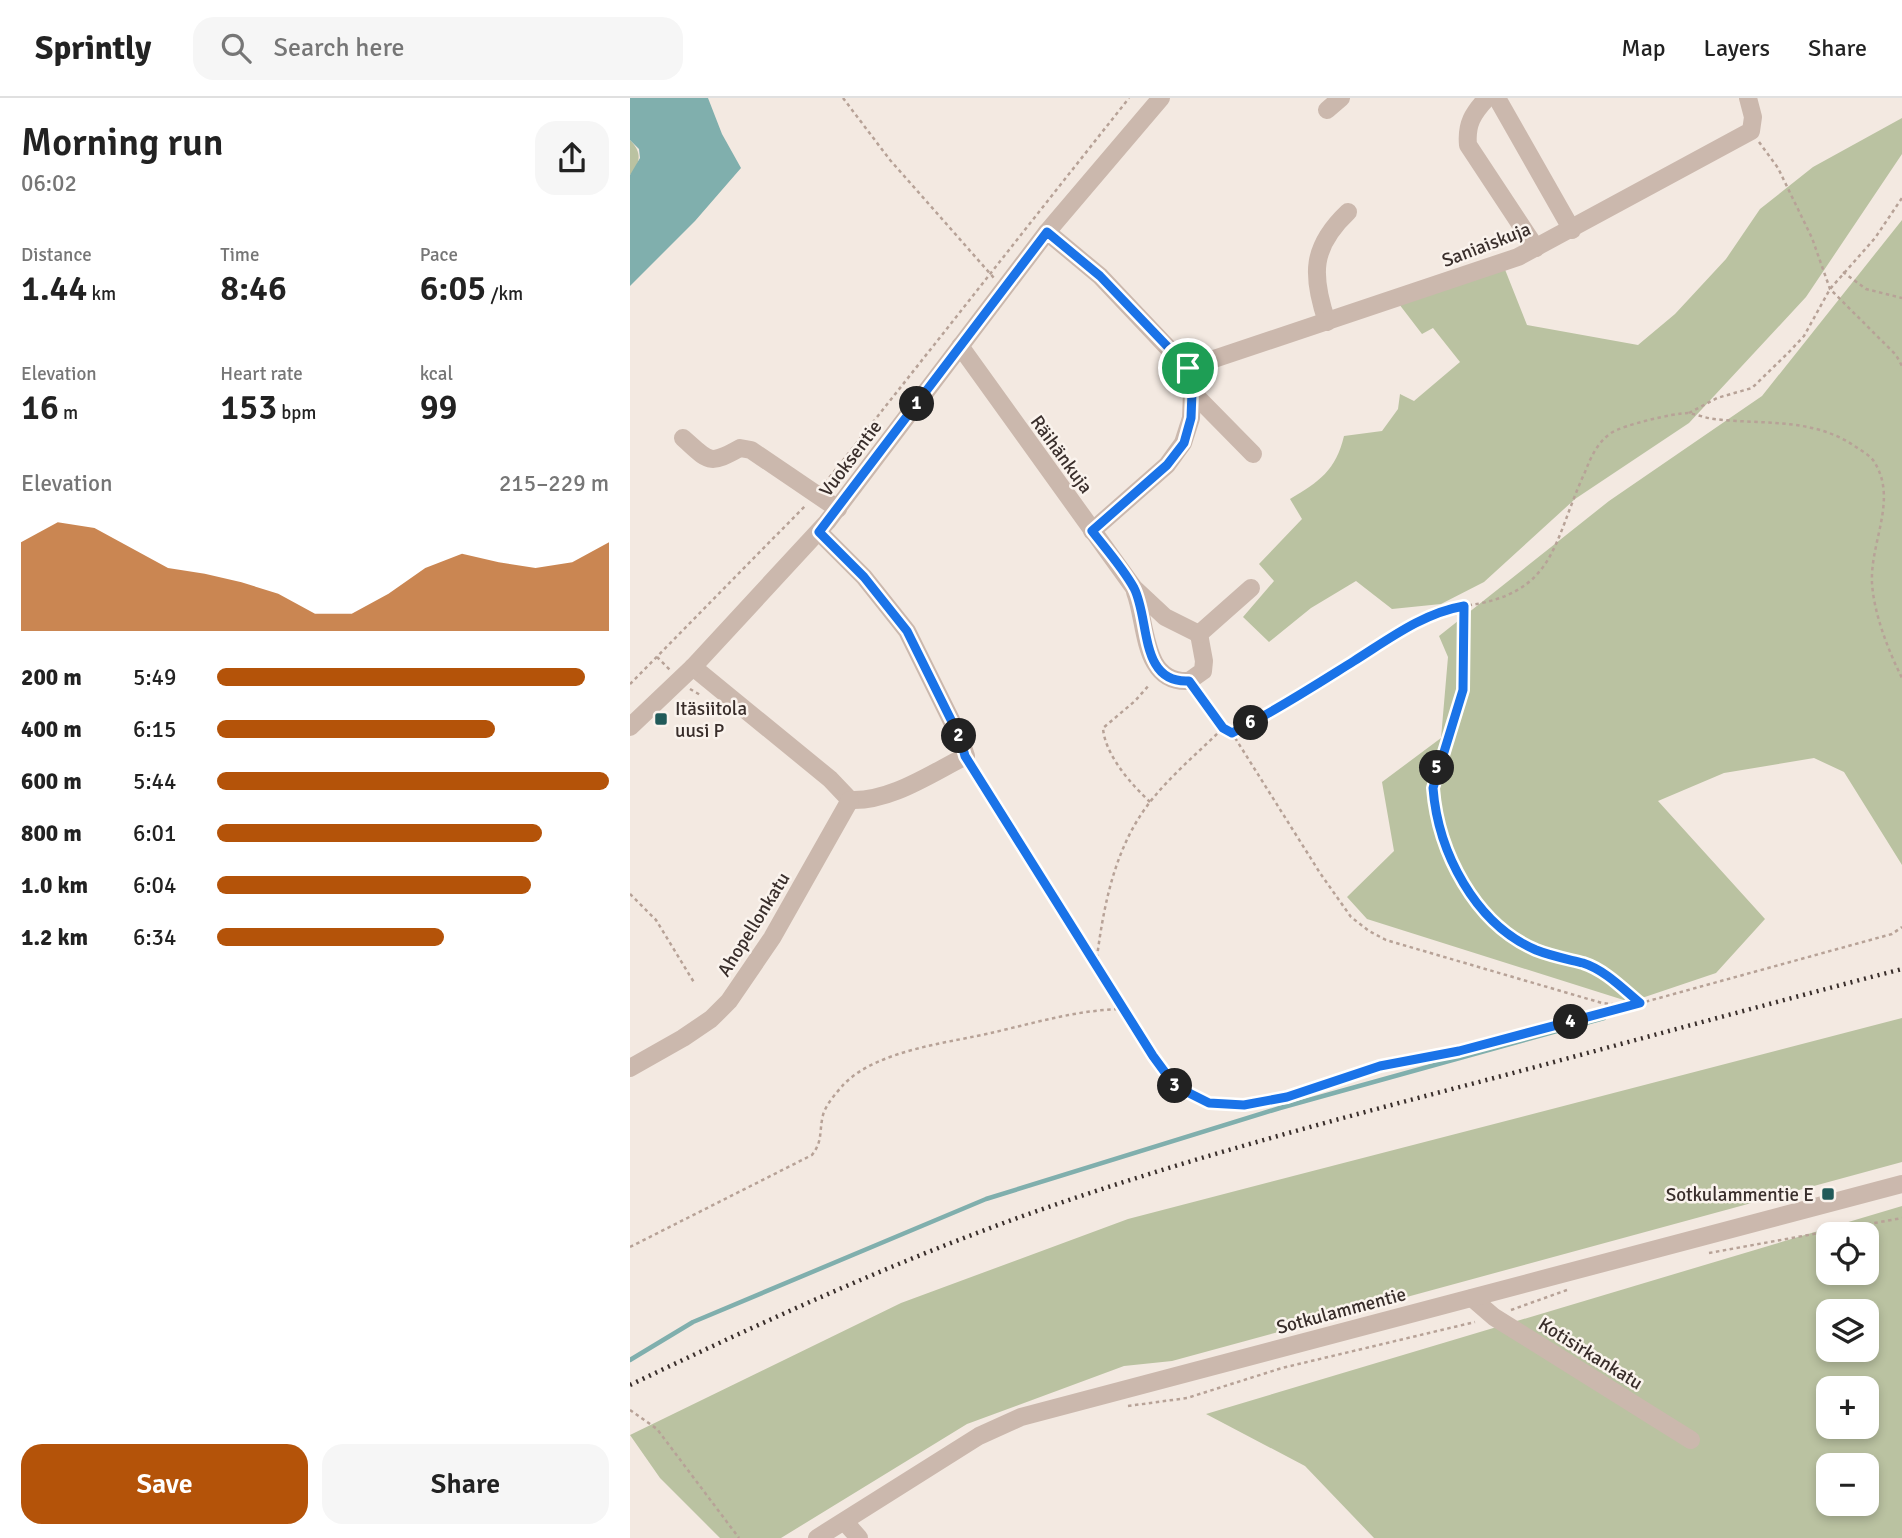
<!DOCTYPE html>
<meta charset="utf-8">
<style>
:root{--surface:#fff;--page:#f6f6f6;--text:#222;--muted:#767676;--line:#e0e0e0;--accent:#b45309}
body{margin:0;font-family:Signika,sans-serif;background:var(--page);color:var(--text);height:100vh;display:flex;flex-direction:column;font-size:26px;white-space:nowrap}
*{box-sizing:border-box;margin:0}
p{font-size:23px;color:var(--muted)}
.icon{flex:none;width:38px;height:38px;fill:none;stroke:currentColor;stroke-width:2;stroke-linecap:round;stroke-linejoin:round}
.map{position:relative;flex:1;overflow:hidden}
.sheet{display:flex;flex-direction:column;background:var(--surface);width:630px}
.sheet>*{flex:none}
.controls{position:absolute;left:1186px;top:1124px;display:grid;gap:14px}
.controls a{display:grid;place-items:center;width:63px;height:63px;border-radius:14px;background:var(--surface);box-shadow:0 4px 10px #0003;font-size:35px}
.pin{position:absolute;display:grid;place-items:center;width:60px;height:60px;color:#fff;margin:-30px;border:4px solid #fff;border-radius:50%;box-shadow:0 2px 7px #0007}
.km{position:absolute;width:35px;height:35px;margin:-18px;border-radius:50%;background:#222;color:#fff;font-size:19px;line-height:35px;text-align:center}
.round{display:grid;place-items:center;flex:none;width:74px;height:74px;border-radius:21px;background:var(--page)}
.summary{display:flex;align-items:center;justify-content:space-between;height:119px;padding:0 21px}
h1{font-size:38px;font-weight:600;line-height:52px}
.metrics{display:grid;grid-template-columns:repeat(3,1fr);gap:10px;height:119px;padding:7px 21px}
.metrics div{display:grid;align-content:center}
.metrics b{font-size:35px;font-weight:600}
.metrics small{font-size:19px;font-weight:400}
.metrics p{font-size:19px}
.chart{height:196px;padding:14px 21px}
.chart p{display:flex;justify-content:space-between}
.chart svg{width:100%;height:126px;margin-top:7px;fill:var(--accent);opacity:.7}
.primary-button{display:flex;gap:14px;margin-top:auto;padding:14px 21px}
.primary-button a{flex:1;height:80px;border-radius:21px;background:var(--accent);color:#fff;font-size:28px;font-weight:600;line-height:80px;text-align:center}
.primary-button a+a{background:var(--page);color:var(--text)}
ul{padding:0 21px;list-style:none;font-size:23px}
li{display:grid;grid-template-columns:112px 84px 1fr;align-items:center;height:52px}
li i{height:18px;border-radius:9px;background:var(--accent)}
header{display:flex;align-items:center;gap:42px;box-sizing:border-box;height:98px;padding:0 35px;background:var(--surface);border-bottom:2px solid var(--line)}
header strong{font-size:33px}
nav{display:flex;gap:38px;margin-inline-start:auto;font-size:24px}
.search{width:490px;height:63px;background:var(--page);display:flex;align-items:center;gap:18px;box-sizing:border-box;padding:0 24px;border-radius:21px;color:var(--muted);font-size:26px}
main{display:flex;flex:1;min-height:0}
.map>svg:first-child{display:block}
</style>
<header>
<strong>Sprintly</strong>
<div class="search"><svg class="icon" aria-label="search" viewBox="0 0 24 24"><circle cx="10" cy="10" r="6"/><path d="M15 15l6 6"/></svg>Search here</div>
<nav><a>Map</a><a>Layers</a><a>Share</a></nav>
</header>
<main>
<section class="sheet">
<div class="summary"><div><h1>Morning run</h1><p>06:02</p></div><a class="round"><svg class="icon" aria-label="share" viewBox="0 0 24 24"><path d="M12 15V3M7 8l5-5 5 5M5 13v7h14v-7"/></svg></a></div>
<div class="metrics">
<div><p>Distance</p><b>1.44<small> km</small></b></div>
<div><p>Time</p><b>8:46</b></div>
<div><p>Pace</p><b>6:05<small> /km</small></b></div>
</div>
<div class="metrics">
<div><p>Elevation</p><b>16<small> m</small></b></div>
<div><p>Heart rate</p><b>153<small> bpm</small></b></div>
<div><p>kcal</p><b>99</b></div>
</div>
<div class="chart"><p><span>Elevation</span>215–229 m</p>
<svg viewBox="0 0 160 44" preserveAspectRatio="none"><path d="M0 44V13L10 6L20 8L30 15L40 22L50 24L60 27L70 31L80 38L90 38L100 31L110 22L120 17L130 20L140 22L150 20L160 13V44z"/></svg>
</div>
<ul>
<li><b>200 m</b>5:49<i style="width:94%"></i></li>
<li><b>400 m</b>6:15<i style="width:71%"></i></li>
<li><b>600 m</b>5:44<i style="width:100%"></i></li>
<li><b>800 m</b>6:01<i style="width:83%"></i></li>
<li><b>1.0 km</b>6:04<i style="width:80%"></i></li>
<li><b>1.2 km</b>6:34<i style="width:58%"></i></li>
</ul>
<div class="primary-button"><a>Save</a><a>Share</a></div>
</section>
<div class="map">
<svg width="1272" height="1440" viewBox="0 0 1272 1440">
<rect width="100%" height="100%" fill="#f3e9e1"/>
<g fill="#bac2a1" fill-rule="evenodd">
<path d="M 1272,20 L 1272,56 L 1176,199 L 1059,325 L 945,401 L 854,484 L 811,506 L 762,511 L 726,483 L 681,510 L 639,544 L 613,519 L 644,483 L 629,466 L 672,421 L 660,401 C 689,384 706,372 714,338 L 752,333 L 768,311 L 770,296 L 784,303 L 830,264 L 803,230 L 792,236 L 769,206 L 874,169 L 897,227 L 1008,247 L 1045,216 L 1096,161 L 1130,111 L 1183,69 Z"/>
<path d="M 0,42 C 12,54 11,65 0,77 Z"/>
<polygon points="1272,122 1272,767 1214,674 1184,660 1094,675 1028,703 1135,821 1086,875 1000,904 737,821 717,799 764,753 752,684 811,640 818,559 809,538 979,403 1132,298"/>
<polygon points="1272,920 1272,1064 542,1263 494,1268 337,1326 151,1440 90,1440 30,1380 0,1337 271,1205 498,1121"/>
<path d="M 1272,1108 L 1272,1440 L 744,1440 L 675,1368 L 576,1316 ZM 1199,1136 L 1237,1136 L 1237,1174 L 1199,1174 ZM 1199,1213 L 1237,1213 L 1237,1251 L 1199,1251 ZM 1199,1290 L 1237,1290 L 1237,1328 L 1199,1328 ZM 1199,1367 L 1237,1367 L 1237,1405 L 1199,1405 Z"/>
</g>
<polygon fill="#80afad" points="0,0 78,0 92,36 111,70 65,123 0,188 0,77 10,60 9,51 0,42"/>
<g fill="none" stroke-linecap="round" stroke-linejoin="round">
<polyline stroke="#80afad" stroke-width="4.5" points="0,1262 63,1224 356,1101 650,1010 974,920"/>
<g stroke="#b7a297" stroke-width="2.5" stroke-dasharray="3.5 3.5" stroke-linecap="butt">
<polyline points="213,0 260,62 364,180"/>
<polyline points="1129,44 1148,70 1182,140 1200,191 1266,257 1272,268"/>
<polyline points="1213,174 1236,191 1272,200"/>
<polyline points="1059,315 1087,300 1122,290 1159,254 1174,238 1200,191 1245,140 1272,100"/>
<polyline points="195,385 499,0"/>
<polyline points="27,559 40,572"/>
<polyline points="0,586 175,408"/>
<polyline points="60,591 72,598"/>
<polyline points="567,597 593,630"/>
<path d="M 602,635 C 644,614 684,588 723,563 C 759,541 793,515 834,508"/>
<polyline points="344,671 522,958 546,988 579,1005 614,1007 657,999 750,968 829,953 997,909"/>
<path d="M 520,704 C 501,686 475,657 473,630 L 505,603 L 520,586"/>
<polyline points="0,796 26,822 65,886"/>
<path d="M 466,867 C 473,810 484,750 520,704 C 541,677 569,654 593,630 L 602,635 L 690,775 L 721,819 L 739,833 L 756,842 L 972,905 L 1000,908 L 1262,836 L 1272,829"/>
<path d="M 1010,906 C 993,890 975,872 953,866 C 937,861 921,858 906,852 C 845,826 809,754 803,690 L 833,592 L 834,508 C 927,496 922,445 955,374 C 961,359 967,345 981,335 C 993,327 1044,315 1058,315 C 1066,316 1075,320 1084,321 C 1134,327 1183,319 1226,349 C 1232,353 1239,357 1243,362 C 1269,400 1240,443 1242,485 C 1244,516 1258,552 1272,580"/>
<path d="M 0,1149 L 182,1057 C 193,1043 189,1033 193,1017 C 196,1006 207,994 214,986 C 249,951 320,945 365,934 C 408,924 448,912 492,911"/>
<polyline points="1079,1155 1272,1120"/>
<polyline points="881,1212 937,1192"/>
<polyline points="498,1308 557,1300 652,1270 845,1224"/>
<polyline points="0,1312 27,1331 109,1440"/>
</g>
<g stroke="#cbb8ad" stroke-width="18">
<path d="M 857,0 C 843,15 836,26 838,47 L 906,150"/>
<polyline points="867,0 942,132"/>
<polyline points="697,12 711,0"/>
<polyline points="417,134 470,178 557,270 562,294 561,320 553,345 537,367 462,433"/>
<path d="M 697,224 C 681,177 681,149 718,114"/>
<polyline points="330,248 504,490 535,519 569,536"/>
<polyline points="557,270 888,159 1121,33 1123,19 1118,0"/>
<polyline points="562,294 623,356"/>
<path d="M 53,340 C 79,363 78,368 110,350 L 121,352 L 208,411"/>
<path d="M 189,434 L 234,479 L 277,533 L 330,640 L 336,658 C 300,676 260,704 220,702"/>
<path d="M 505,494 C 517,525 512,586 559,583 L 573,573 L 574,563 L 569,536"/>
<polyline points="569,536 621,490"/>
<polyline points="63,569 200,681 220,702"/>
<polyline points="0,629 63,569 197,424 417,134 531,0"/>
<polyline points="0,970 53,940 81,921 99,903 142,840 220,702"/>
<polyline points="842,1200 864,1219 1061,1342"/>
<polyline points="215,1424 229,1440"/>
<polyline points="187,1440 349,1338 391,1319 1272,1086"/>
</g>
<path stroke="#392e2b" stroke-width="4.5" stroke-dasharray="2 5" stroke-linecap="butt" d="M 0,1287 C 128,1226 257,1167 390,1119 C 547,1063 707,1021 868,979 C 1003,943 1137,906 1272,871"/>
</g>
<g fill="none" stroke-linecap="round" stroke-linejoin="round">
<defs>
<path id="route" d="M 417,134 L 470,178 L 558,270 L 562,294 L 561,320 L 554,345 L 537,367 L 462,433 C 476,451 493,470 504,490 C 520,521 509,586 559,583 L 593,630 L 602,635 C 644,614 684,588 724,563 C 759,541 793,515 834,508 L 833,592 L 803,690 C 808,754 845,826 906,852 C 921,858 937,861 953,865 C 975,872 993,891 1010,905 L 829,953 L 750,968 L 657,999 L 614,1007 L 579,1005 L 545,988 L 523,958 L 335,658 L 330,640 L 277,533 L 234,479 L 189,434 Z"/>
</defs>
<use href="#route" stroke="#fff" stroke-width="14"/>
<use href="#route" stroke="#1a73e8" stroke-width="9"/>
</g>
<g fill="#215a59" stroke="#faf3ed" stroke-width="2.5">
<rect x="24" y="614" width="14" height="14" rx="3.5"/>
<rect x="1191" y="1089" width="14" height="14" rx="3.5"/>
</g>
<g text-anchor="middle" stroke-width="5" stroke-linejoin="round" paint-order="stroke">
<g font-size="19" fill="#392e2b" stroke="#faf3ed">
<text transform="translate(856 146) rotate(-21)" y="7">Saniaiskuja</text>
<text transform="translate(432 356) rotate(54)" y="7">Räihänkuja</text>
<text transform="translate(220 360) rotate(-53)" y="7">Vuoksentie</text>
<text transform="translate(123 826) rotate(-58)" y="7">Ahopellonkatu</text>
<text transform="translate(711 1212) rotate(-15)" y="7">Sotkulammentie</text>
<text transform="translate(961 1255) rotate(32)" y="7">Kotisirkankatu</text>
</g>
<g font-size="19" fill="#392e2b" stroke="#faf3ed" text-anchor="start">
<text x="45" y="617">Itäsiitola<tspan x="45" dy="22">uusi P</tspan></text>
<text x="1184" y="1103" text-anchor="end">Sotkulammentie E</text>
</g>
</g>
</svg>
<div class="controls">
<a><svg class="icon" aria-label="locate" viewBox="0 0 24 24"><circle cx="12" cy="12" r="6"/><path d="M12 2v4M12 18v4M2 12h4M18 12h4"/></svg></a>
<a><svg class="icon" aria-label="layers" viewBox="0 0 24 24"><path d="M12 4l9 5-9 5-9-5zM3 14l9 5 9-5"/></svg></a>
<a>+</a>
<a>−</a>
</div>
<div class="pin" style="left:558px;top:270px;background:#1e9e55"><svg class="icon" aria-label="arrive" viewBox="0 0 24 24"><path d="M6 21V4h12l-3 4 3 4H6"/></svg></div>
<b class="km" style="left:287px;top:306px">1</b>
<b class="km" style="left:329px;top:638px">2</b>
<b class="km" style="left:545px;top:988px">3</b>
<b class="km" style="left:941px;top:924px">4</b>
<b class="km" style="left:807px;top:670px">5</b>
<b class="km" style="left:621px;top:625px">6</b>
</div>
</main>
